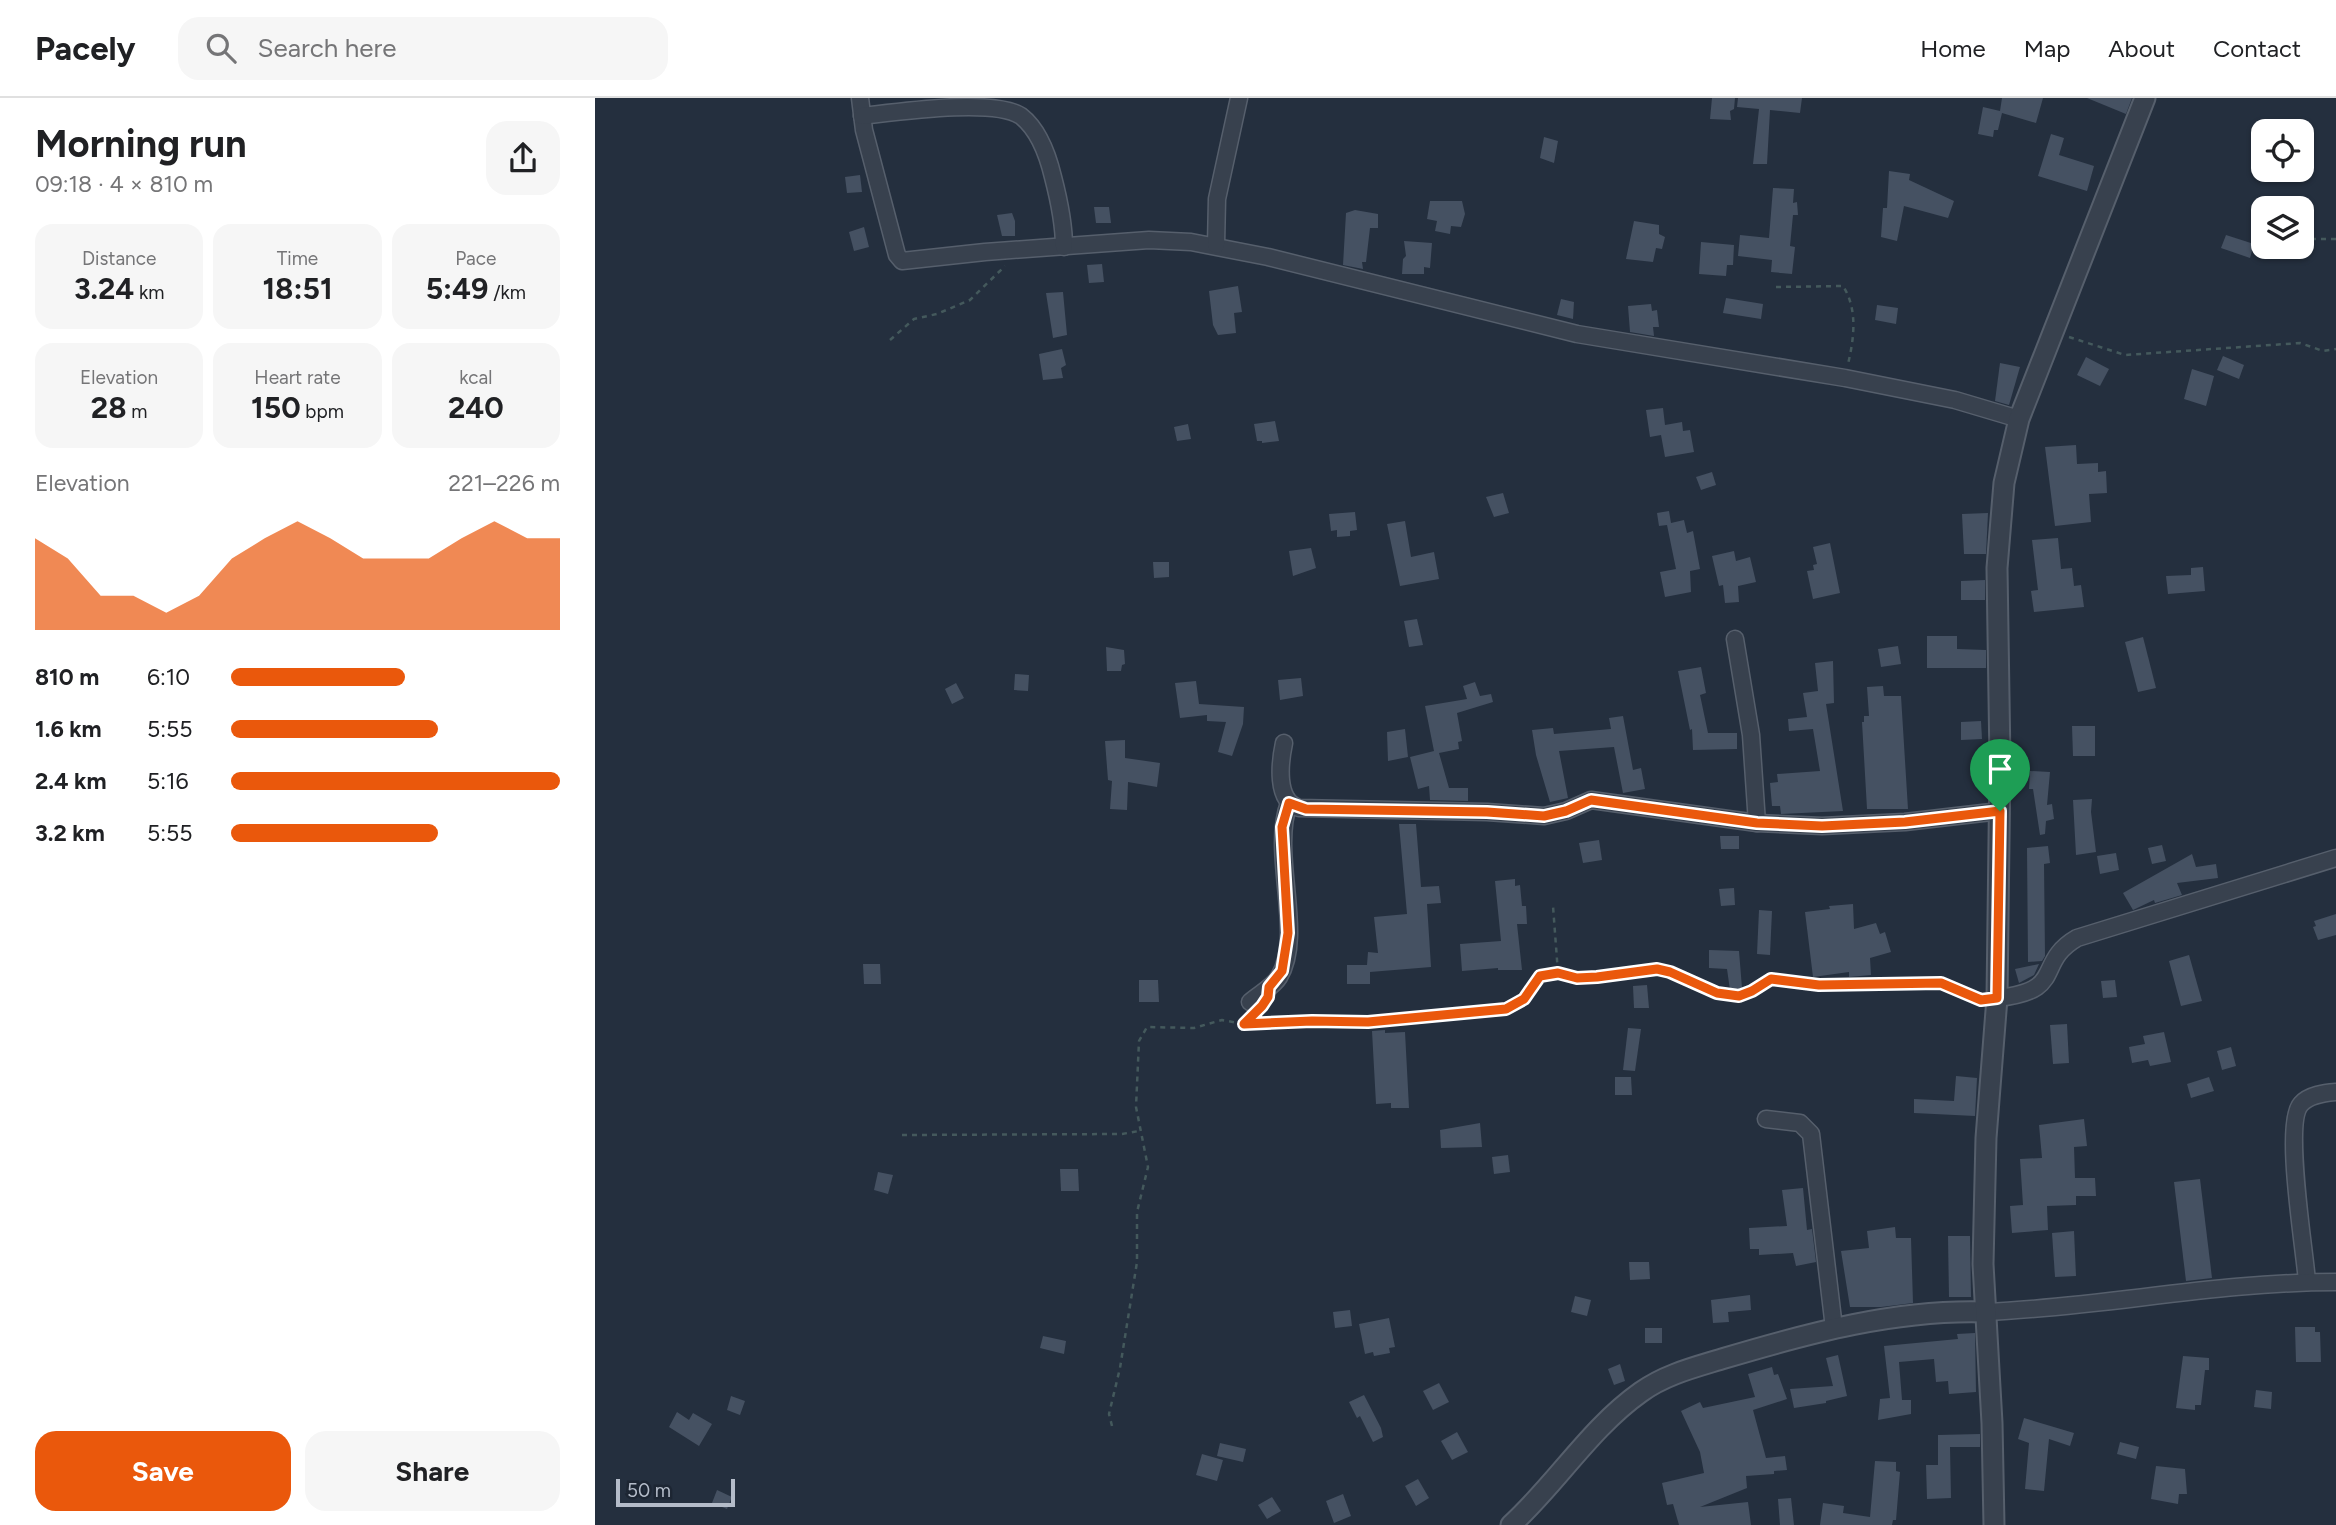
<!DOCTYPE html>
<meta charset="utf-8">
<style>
:root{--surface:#fff;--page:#f6f6f6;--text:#202124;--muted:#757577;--line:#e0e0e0;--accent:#ea580c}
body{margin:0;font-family:Figtree,sans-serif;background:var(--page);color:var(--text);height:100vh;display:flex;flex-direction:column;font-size:26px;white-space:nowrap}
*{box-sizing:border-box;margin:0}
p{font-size:23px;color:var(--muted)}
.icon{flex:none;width:38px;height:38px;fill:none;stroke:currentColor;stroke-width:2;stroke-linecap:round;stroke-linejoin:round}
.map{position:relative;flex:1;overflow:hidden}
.details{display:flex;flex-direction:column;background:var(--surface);width:595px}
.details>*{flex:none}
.controls{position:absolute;left:1656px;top:21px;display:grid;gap:14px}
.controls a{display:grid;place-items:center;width:63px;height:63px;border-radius:14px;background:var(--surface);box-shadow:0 2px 5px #0004;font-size:35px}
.scale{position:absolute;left:21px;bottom:18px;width:119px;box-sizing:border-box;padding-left:7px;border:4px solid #b4bcc9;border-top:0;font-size:19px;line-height:24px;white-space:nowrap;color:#b4bcc9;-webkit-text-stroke:5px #1d2633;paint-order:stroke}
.pin{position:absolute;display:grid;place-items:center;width:60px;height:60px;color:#fff;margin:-72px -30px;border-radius:50% 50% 50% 0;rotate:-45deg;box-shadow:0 0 7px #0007}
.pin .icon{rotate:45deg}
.round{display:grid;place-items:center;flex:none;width:74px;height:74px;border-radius:21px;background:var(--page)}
.summary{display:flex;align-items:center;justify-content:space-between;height:119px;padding:0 35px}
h1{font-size:38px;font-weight:700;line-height:52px}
.figures{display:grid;grid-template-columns:repeat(3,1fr);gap:10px;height:119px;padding:7px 35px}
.figures div{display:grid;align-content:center;border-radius:18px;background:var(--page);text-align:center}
.figures b{font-size:30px;font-weight:700}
.figures small{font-size:19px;font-weight:400}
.figures p{font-size:19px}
.chart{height:196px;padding:14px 35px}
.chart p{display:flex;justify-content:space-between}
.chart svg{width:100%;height:126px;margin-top:7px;fill:var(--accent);opacity:.7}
.action{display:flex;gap:14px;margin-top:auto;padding:14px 35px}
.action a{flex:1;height:80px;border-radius:21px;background:var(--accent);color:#fff;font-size:28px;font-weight:700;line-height:80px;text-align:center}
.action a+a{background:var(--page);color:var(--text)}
ul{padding:0 35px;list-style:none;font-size:23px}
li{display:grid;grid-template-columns:112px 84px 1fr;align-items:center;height:52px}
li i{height:18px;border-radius:9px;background:var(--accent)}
header{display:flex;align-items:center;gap:42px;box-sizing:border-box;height:98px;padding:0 35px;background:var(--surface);border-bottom:2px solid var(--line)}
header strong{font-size:33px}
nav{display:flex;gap:38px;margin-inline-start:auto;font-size:24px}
.search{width:490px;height:63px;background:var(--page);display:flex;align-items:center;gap:18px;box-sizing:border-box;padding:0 24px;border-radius:21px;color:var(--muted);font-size:26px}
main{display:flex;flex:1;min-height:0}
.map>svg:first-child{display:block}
</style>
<header>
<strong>Pacely</strong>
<div class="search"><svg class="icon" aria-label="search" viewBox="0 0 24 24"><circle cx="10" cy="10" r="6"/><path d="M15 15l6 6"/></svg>Search here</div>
<nav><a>Home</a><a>Map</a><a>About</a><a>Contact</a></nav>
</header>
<main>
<section class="details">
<div class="summary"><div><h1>Morning run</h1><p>09:18 · 4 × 810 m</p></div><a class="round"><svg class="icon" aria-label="share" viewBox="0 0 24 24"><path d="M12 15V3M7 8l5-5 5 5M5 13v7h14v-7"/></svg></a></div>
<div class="figures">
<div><p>Distance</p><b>3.24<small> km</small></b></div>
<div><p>Time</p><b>18:51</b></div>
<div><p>Pace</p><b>5:49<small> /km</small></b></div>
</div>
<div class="figures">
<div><p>Elevation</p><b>28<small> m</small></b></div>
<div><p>Heart rate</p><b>150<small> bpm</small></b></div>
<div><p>kcal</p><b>240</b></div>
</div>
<div class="chart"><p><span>Elevation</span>221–226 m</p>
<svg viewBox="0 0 160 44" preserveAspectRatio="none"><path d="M0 44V12L10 19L20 32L30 32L40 38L50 32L60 19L70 12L80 6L90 12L100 19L110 19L120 19L130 12L140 6L150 12L160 12V44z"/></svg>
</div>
<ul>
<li><b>810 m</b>6:10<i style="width:53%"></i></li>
<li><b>1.6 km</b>5:55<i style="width:63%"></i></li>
<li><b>2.4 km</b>5:16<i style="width:100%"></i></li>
<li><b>3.2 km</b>5:55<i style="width:63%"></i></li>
</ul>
<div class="action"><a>Save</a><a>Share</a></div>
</section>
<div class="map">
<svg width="1741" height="1427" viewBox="0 0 1741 1427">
<rect width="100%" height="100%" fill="#242f3e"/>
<g fill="#455162">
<polygon points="1117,0 1140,0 1139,11 1135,13 1136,22 1115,21"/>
<polygon points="1143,0 1207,0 1205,15 1175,12 1172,66 1158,66 1164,11 1142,9"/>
<polygon points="1407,0 1448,0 1441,25 1407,15 1403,32 1399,32 1398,39 1383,36 1388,9 1405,13"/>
<polygon points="1492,0 1537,0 1531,16"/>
<polygon points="1456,36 1469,40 1464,57 1499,68 1492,93 1443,78"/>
<polygon points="949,39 963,43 959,65 945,60"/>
<polygon points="1294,73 1315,76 1314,82 1359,103 1353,120 1309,108 1302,143 1286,139 1288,110 1292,110"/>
<polygon points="265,77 267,94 252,95 250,79"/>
<polygon points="1178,90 1199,91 1198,105 1202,104 1203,117 1198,117 1195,148 1200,149 1197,176 1176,174 1177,162 1143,158 1145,137 1174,140"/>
<polygon points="835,103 867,103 870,116 866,129 856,128 855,136 840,133 842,123 832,121"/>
<polygon points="499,109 514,109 516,125 501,125"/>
<polygon points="760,112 783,116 783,130 775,130 771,164 767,164 768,171 748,167 751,115"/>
<polygon points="417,115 420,123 420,138 407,138 402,117"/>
<polygon points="1039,123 1064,127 1064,136 1070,139 1067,151 1061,150 1058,164 1031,161"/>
<polygon points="269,129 274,149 259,153 254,134"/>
<polygon points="1631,137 1659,146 1655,160 1626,150"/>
<polygon points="809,143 837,145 835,170 829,169 829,176 807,176 808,161 811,158"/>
<polygon points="1106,144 1139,147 1138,167 1132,167 1131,178 1104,176"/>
<polygon points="507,166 509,184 494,185 492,167"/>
<polygon points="643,188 647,214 639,215 641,235 623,237 618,227 614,193"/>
<polygon points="468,194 472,237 458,240 451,195"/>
<polygon points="1131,200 1168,206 1166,221 1128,215"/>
<polygon points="966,201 979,204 978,221 962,217"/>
<polygon points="1056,206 1057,213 1062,212 1064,229 1058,229 1059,238 1035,234 1033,208"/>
<polygon points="1282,207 1303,210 1301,226 1280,222"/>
<polygon points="467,251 471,267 466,270 468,280 448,282 444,256"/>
<polygon points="1628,258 1649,267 1644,281 1622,272"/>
<polygon points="1491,259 1514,271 1505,288 1482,277"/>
<polygon points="1405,265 1425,269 1414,307 1400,303"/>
<polygon points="1597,271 1619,278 1611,308 1589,301"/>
<polygon points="1068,310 1070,327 1087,324 1088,333 1095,332 1099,354 1070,359 1066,337 1055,339 1051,312"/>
<polygon points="680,323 684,343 667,345 667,343 662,343 659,326"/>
<polygon points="593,326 596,341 582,343 579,329"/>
<polygon points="1481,347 1482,366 1503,365 1503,374 1511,373 1512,395 1494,396 1496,424 1460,428 1450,349"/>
<polygon points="1117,374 1121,387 1106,392 1101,379"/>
<polygon points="908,395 914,415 899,419 891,399"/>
<polygon points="1074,413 1076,425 1089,422 1092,435 1098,433 1105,471 1095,473 1096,494 1070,499 1065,474 1081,471 1072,427 1064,428 1062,415"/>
<polygon points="760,414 762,432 755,433 755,438 742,439 742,432 736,433 734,416"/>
<polygon points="1393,415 1391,456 1369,456 1367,416"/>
<polygon points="810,423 816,459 839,454 844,481 805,488 792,426"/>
<polygon points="1463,440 1466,471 1477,470 1479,488 1486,487 1489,509 1439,514 1436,493 1443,492 1437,442"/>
<polygon points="1235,445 1245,495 1218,501 1212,473 1219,472 1218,467 1222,466 1218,449"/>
<polygon points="716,450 721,470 698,478 694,453"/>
<polygon points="1139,453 1141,463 1155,459 1161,484 1143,488 1144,504 1130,505 1128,487 1124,488 1117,458"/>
<polygon points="558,464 574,464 574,479 559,480"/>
<polygon points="1608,469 1610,493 1573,496 1571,478 1596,477 1596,470"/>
<polygon points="1390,482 1390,502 1366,502 1366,483"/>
<polygon points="822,521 828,547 814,549 809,523"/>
<polygon points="1332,538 1362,538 1362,551 1391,552 1391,570 1332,570"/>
<polygon points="1548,539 1561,590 1543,594 1530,544"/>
<polygon points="1303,548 1306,566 1286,569 1283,551"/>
<polygon points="511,549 529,552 530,566 527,567 526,573 512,573"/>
<polygon points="1238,563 1239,605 1231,606 1248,713 1186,716 1185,708 1177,708 1175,685 1183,684 1182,676 1225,673 1218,631 1194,633 1193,621 1212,619 1208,595 1223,593 1220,565"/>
<polygon points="1106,569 1111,595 1105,597 1113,635 1142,635 1142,651 1098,652 1097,631 1095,632 1083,573"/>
<polygon points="420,576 434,577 433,593 419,592"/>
<polygon points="706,580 708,598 685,602 683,582"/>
<polygon points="601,583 604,606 649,609 648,626 637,658 623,654 631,624 612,623 612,617 585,620 580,585"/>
<polygon points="880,584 885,598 896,596 898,604 862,615 867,643 863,644 864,651 844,655 854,690 873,690 873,703 835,702 834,688 823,691 815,659 839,653 830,608 872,601 868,588"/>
<polygon points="361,585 369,600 357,606 350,591"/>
<polygon points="1288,588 1289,598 1306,598 1313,711 1272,711 1267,624 1269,624 1269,618 1274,618 1272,589"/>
<polygon points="1028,618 1038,672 1046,670 1050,691 1028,695 1019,649 964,653 973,700 955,704 941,657 937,632 958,630 959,636 1016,631 1014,620"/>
<polygon points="1386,623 1387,641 1366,642 1366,624"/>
<polygon points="1477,628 1500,628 1500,658 1478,658"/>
<polygon points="810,631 813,659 793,663 792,634"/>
<polygon points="530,642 530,660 565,665 562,689 533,684 532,712 515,711 517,683 513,682 510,643"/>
<polygon points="1435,673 1455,674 1452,707 1457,706 1459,721 1451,723 1450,736 1445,737 1438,691 1434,691"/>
<polygon points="1497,701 1496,714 1501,754 1481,757 1478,702"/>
<polygon points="804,726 821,726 826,789 844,788 846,805 832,806 836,869 775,874 775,886 752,886 752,867 772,867 773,854 783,855 779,819 812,816"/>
<polygon points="1125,738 1144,738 1144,751 1126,751"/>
<polygon points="1004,742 1007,762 988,765 984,745"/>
<polygon points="1567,747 1571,763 1557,766 1553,750"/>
<polygon points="1453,748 1455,765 1449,766 1450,858 1447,863 1433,864 1432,750"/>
<polygon points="1521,755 1524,772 1505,776 1502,758"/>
<polygon points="1597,756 1601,769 1621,766 1623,780 1582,785 1587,797 1560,805 1559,802 1538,812 1528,795"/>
<polygon points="920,781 920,788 925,787 927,808 931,808 932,826 922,826 927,872 903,872 903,870 867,873 865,846 906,843 900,783"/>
<polygon points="1139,790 1140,807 1126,808 1124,791"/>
<polygon points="1258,806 1259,831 1281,825 1285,836 1290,834 1296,854 1275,860 1276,877 1254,879 1254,874 1218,879 1210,814 1235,811 1234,808"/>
<polygon points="1164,812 1177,813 1175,857 1162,856"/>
<polygon points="1741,816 1741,837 1723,842 1718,829 1721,828 1719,823"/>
<polygon points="1114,852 1144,853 1147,890 1135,892 1132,871 1114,870"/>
<polygon points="1594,857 1607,903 1586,908 1574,863"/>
<polygon points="268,866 285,866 286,886 269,886"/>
<polygon points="1444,866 1439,877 1424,885 1420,871"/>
<polygon points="544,882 563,882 564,904 544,904"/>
<polygon points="1520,882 1522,899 1508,900 1506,883"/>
<polygon points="1052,887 1054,910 1039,910 1038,888"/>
<polygon points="1472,926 1474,965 1458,966 1455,927"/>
<polygon points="1033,930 1046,931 1040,973 1028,972"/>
<polygon points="790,932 790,935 810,934 814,1010 796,1010 796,1005 781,1006 777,933"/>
<polygon points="1569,934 1576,964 1555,968 1553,962 1537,965 1534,949 1550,946 1548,938"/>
<polygon points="1636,949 1641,968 1627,972 1622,953"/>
<polygon points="1361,978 1382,980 1380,1018 1319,1015 1319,1001 1359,1003"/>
<polygon points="1020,979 1036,979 1037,997 1020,997"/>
<polygon points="1614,979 1619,993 1596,1000 1592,986"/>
<polygon points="1489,1021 1492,1048 1479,1049 1480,1080 1500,1080 1501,1098 1481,1098 1481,1107 1452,1108 1453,1132 1417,1135 1415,1108 1428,1107 1425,1061 1447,1060 1444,1027"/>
<polygon points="885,1025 887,1049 846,1050 845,1032"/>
<polygon points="913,1057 915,1074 899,1076 897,1059"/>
<polygon points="465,1071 483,1071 484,1093 466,1093"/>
<polygon points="283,1074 298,1077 293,1096 279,1092"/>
<polygon points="1605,1081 1617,1180 1591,1183 1579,1084"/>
<polygon points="1208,1090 1212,1132 1217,1131 1221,1164 1201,1168 1198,1155 1164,1157 1164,1151 1155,1151 1154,1130 1192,1128 1187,1092"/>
<polygon points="1300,1129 1301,1140 1316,1140 1318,1205 1286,1209 1255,1209 1246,1153 1274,1150 1272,1133"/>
<polygon points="1479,1133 1481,1178 1460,1179 1457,1135"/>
<polygon points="1353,1138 1375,1138 1376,1199 1354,1199"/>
<polygon points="1034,1164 1054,1164 1055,1181 1035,1182"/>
<polygon points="1155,1197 1156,1212 1133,1214 1134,1224 1118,1225 1116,1202"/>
<polygon points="980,1198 996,1202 992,1218 976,1214"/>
<polygon points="755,1212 757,1228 740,1230 738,1214"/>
<polygon points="794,1220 800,1249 794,1250 795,1255 779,1258 778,1254 770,1256 764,1226"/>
<polygon points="1700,1229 1720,1229 1720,1234 1725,1234 1726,1264 1701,1264"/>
<rect x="1050" y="1230" width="17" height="15"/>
<polygon points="1380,1235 1381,1294 1354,1296 1353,1283 1341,1284 1339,1261 1304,1264 1307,1302 1316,1302 1316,1316 1283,1322 1285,1301 1295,1300 1289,1248 1363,1241 1362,1236"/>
<polygon points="448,1238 471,1243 469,1256 445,1250"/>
<polygon points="1243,1257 1252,1298 1231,1303 1231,1305 1199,1310 1195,1291 1238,1288 1231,1260"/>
<polygon points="1588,1258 1614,1260 1614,1272 1610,1272 1606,1307 1600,1307 1600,1312 1581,1310"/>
<polygon points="1025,1266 1030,1283 1019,1287 1013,1271"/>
<polygon points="1177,1269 1179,1277 1183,1276 1192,1301 1158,1312 1171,1360 1190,1358 1192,1372 1179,1373 1179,1376 1151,1378 1152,1390 1105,1409 1153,1404 1156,1427 1084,1427 1078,1406 1072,1407 1067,1385 1109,1375 1105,1354 1086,1313 1105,1304 1108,1310 1160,1299 1153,1276"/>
<polygon points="844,1285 854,1304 838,1312 828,1293"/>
<polygon points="1661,1292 1677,1294 1676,1311 1659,1309"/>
<polygon points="769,1297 786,1330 788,1339 778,1344 765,1318 762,1320 754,1304"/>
<polygon points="136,1298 150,1303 145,1317 132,1312"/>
<polygon points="82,1314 94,1322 98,1315 117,1326 104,1348 74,1329"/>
<polygon points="1429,1320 1479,1335 1475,1348 1454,1341 1449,1393 1430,1391 1434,1345 1423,1341"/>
<polygon points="862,1334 873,1354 857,1362 846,1343"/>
<polygon points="1385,1336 1385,1349 1355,1349 1356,1400 1332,1401 1331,1367 1343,1367 1343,1337"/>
<polygon points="1525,1344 1544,1349 1541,1361 1522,1356"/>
<polygon points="625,1345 651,1351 648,1364 622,1358"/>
<polygon points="607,1356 628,1362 622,1383 601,1377"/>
<polygon points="1280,1363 1301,1364 1301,1373 1305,1374 1301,1422 1298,1422 1297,1427 1225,1427 1228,1405 1249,1408 1248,1415 1275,1419"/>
<polygon points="1561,1368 1590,1371 1592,1396 1584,1396 1583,1406 1556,1401"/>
<polygon points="823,1381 834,1400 821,1408 810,1388"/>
<polygon points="122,1392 137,1399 132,1411 117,1405"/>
<polygon points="748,1396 756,1418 739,1425 731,1403"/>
<polygon points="677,1399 686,1413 672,1421 663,1407"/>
<polygon points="1196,1400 1199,1427 1185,1427 1183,1401"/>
</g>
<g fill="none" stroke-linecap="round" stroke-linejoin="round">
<defs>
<g id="minor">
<polyline points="265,0 269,32 302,157 307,163 390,154 554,142 596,144 673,159 982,236 1250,280 1360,302 1424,321"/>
<path d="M 267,18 C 303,14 398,0 426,18 C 444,32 453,58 458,79 C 464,102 469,125 469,149"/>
<polyline points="621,147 622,101 644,0"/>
<polyline points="1140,541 1156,637 1162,725"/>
<path d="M 689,645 C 685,664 680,703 704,710 L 892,714 L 949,718 L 971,713 L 996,702 L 1162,725 L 1227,728 L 1310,724 L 1405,713"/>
<path d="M 1402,900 C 1472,893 1439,865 1482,840 L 1741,760"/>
<path d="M 655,904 C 664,896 678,889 684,879 C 710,836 675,756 694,705"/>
<polyline points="1171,1021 1205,1025 1216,1036 1239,1230"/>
<path d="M 1712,1184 C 1710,1153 1688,1025 1706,1006 C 1714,997 1729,995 1741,994"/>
<path d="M 1391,1214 C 1508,1209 1623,1184 1741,1184"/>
</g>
<g id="tertiary">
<path d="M 916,1427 C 962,1385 995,1330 1046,1294 C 1071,1276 1101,1269 1130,1260 C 1214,1235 1302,1211 1391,1214"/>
<polyline points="1399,1427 1397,1325 1388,1166 1391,1040 1402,900 1405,664 1402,470 1409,385 1424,321 1550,0"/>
</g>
</defs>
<use href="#minor" stroke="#565f6c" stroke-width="19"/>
<use href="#tertiary" stroke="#565f6c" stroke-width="23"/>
<g stroke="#44595c" stroke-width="2.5" stroke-dasharray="5 5" stroke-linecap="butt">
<polyline points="1706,141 1741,141"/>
<path d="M 1181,189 L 1248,188 C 1263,211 1259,241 1253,266"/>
<polyline points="1474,239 1530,257 1705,245 1728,253 1741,251"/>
<polyline points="295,242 319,221 342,216 375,202 410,168"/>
<polyline points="963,875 982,880 1062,871 1075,874 1122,895 1144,898 1157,893 1176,881 1224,887 1346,885 1383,900"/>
<polyline points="649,926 717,923 773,924 910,911 929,901 945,878 963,875 958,808"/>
<polyline points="307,1037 527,1036 544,1033"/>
<polyline points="517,1328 514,1316 525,1270 542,1164 542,1114 553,1069 541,1009 544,943 552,929 599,930 627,922 648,926 655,920"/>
</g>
<use href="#minor" stroke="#38414e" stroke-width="16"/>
<use href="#tertiary" stroke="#38414e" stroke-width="19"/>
</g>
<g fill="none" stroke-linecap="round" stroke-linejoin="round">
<defs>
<polygon id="route" points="996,702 1162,725 1227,728 1310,724 1405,713 1402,900 1386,902 1346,885 1224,887 1176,881 1157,893 1144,898 1122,895 1075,874 1062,871 1002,879 982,880 963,875 945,878 929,901 911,911 773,924 717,923 649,926 667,908 673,899 674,889 687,873 693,835 687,729 694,705 711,711 892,714 949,718 971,713"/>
</defs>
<use href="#route" stroke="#fff" stroke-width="14"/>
<use href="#route" stroke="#ea580c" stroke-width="9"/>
</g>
</svg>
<div class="controls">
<a><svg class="icon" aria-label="locate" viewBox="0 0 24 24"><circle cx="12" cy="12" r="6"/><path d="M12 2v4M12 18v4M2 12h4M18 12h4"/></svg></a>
<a><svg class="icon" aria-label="layers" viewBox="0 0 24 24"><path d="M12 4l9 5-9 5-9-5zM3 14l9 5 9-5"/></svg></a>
</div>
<div class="scale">50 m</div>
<div class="pin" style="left:1405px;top:713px;background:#1e9e55"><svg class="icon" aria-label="arrive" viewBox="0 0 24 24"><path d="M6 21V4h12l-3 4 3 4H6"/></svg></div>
</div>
</main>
